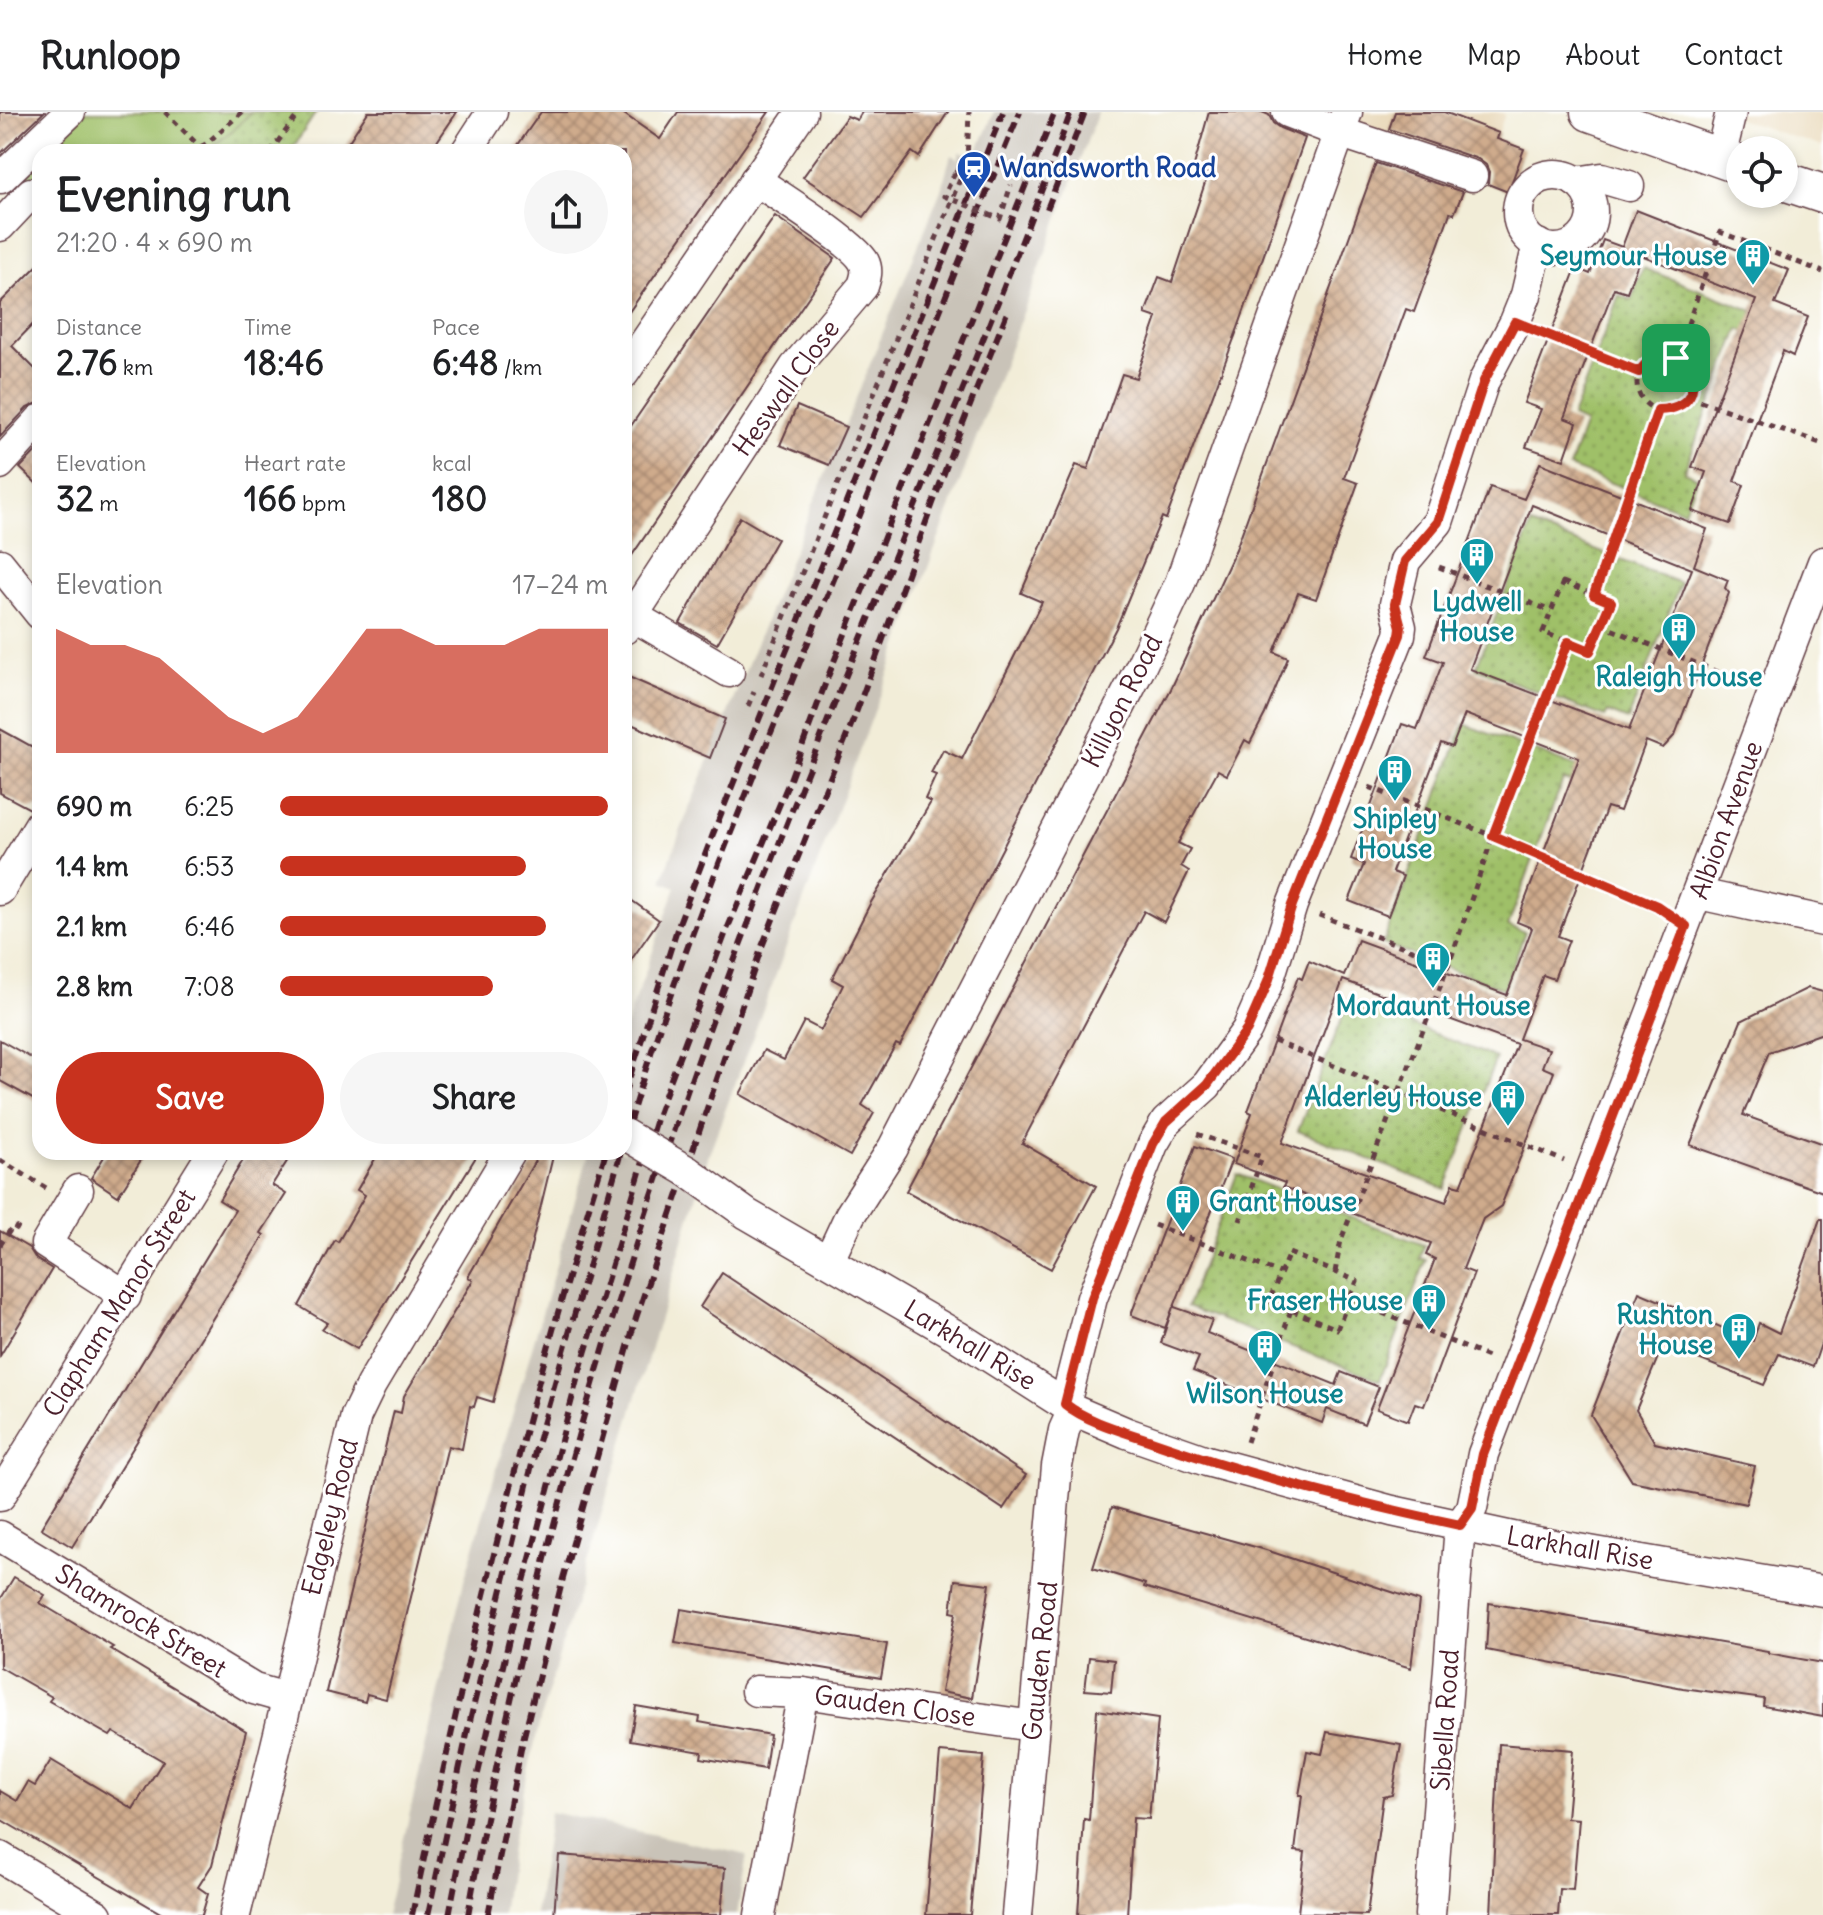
<!DOCTYPE html>
<meta charset="utf-8">
<style>
:root{--surface:#fff;--page:#f6f6f6;--text:#202124;--muted:#757577;--line:#e0e0e0;--accent:#c8321e}
body{margin:0;font-family:Delius,sans-serif;background:var(--page);color:var(--text);height:100vh;display:flex;flex-direction:column;font-size:30px;white-space:nowrap}
*{box-sizing:border-box;margin:0}
p{font-size:26px;color:var(--muted)}
.icon{flex:none;width:44px;height:44px;fill:none;stroke:currentColor;stroke-width:2;stroke-linecap:round;stroke-linejoin:round}
.map{position:relative;flex:1;overflow:hidden}
.side{position:absolute;left:32px;top:32px;width:600px;height:1016px;display:flex;flex-direction:column;background:var(--surface);border-radius:24px;box-shadow:0 4px 12px #0003}
.side>*{flex:none}
.controls{position:absolute;left:1726px;top:24px;display:grid;gap:16px}
.controls a{display:grid;place-items:center;width:72px;height:72px;border-radius:50%;background:var(--surface);box-shadow:0 4px 12px #0003;font-size:40px}
.pin{position:absolute;display:grid;place-items:center;width:68px;height:68px;color:#fff;margin:-34px;border-radius:16px;box-shadow:0 4px 12px #0006}
.round{display:grid;place-items:center;flex:none;width:84px;height:84px;border-radius:42px;background:var(--page)}
.head{display:flex;align-items:center;justify-content:space-between;height:136px;padding:0 24px}
h1{font-size:44px;font-weight:700;line-height:60px}
.metrics{display:grid;grid-template-columns:repeat(3,1fr);gap:12px;height:136px;padding:8px 24px}
.metrics div{display:grid;align-content:center}
.metrics b{font-size:34px;font-weight:700}
.metrics small{font-size:22px;font-weight:400}
.metrics p{font-size:22px}
.chart{height:224px;padding:16px 24px}
.chart p{display:flex;justify-content:space-between}
.chart svg{width:100%;height:144px;margin-top:8px;fill:var(--accent);opacity:.7}
.button{display:flex;gap:16px;margin-top:auto;padding:16px 24px}
.button a{flex:1;height:92px;border-radius:48px;background:var(--accent);color:#fff;font-size:32px;font-weight:700;line-height:92px;text-align:center}
.button a+a{background:var(--page);color:var(--text)}
ul{padding:0 24px;list-style:none;font-size:26px}
li{display:grid;grid-template-columns:128px 96px 1fr;align-items:center;height:60px}
li i{height:20px;border-radius:10px;background:var(--accent)}
header{display:flex;align-items:center;gap:48px;box-sizing:border-box;height:112px;padding:0 40px;background:var(--surface);border-bottom:2px solid var(--line)}
header strong{font-size:38px}
nav{display:flex;gap:44px;margin-inline-start:auto;font-size:28px}
.map>svg:first-child{display:block}
</style>
<header>
<strong>Runloop</strong>
<nav><a>Home</a><a>Map</a><a>About</a><a>Contact</a></nav>
</header>
<div class="map">
<svg width="1823" height="1803" viewBox="0 0 1823 1803">
<defs>
<pattern id="garden-dots" width="8" height="8" patternUnits="userSpaceOnUse" patternTransform="scale(2)"><rect width="8" height="8" fill="#9fc068"/><path d="M2 2h.1M6 6h.1" fill="none" stroke="#849b56" stroke-width="1.8" stroke-linecap="round"/></pattern>
<pattern id="building-cross-hatch" width="8" height="8" patternUnits="userSpaceOnUse" patternTransform="scale(2)"><rect width="8" height="8" fill="#cfab8c"/><path d="M0 0l8 8M0 8l8-8" fill="none" stroke="#aa8b73"/></pattern>
</defs>
<rect width="100%" height="100%" fill="#fff"/>
<filter id="ink" filterUnits="userSpaceOnUse"><feTurbulence type="fractalNoise" baseFrequency=".0125" numOctaves="2"/><feDisplacementMap in="SourceGraphic" scale="16" xChannelSelector="R" yChannelSelector="G"/><feConvolveMatrix kernelMatrix="1 2 1 2 8 2 1 2 1" color-interpolation-filters="sRGB"/></filter>
<filter id="wash" filterUnits="userSpaceOnUse"><feTurbulence type="fractalNoise" baseFrequency=".006" numOctaves="4" result="noise"/><feDisplacementMap in="SourceGraphic" scale="32" xChannelSelector="R" yChannelSelector="G"/><feGaussianBlur stdDeviation="1.8" result="paint"/><feColorMatrix in="noise" values="0 0 0 0 0 0 0 0 0 0 0 0 0 0 0 0 0 1.4 0 .05"/><feComposite in="paint" operator="in"/></filter>
<g filter="url(#wash)">
<rect width="100%" height="100%" fill="#f2edd8"/>
<g fill="#e9d9ba">
<polygon points="1327,0 1497,0 1505,2 1484,62"/>
<polygon points="1717,0 1823,0 1823,35"/>
</g>
<g fill="#c9c3b8">
<polygon points="994,0 1098,0 709,1042 541,1604 512,1729 502,1803 386,1803 464,1469 589,1040 624,1040 624,919 676,775 662,769 688,699 941,78 951,43 958,47 960,40 976,43"/>
<polygon points="550,1700 747,1743 737,1803 535,1803"/>
</g>
<polygon fill="#9fc068" stroke="#74704a" stroke-width="2" points="51,0 316,0 290,40 40,40 40,77 8,44"/>
<g fill="url(#garden-dots)" stroke="#74704a" stroke-width="2">
<polygon points="251,0 316,0 290,40 206,40 239,13"/>
<polygon points="1643,156 1759,201 1751,222 1739,217 1684,360 1697,365 1684,399 1569,355 1585,311 1572,305 1619,183 1631,188"/>
<polygon points="1531,413 1680,471 1628,608 1608,600 1605,605 1476,556"/>
<polygon points="1464,612 1582,657 1577,672 1563,668 1508,814 1525,820 1504,877 1383,832"/>
<polygon points="1349,888 1496,946 1445,1077 1298,1019"/>
<polygon points="1237,1062 1424,1133 1420,1146 1426,1148 1380,1268 1187,1195"/>
</g>
<g id="blocks">
<g fill="url(#building-cross-hatch)" fill-rule="evenodd">
<polygon points="0,0 44,0 0,42"/>
<polygon points="368,0 457,0 430,40 342,40"/>
<polygon points="541,0 621,0 660,27 678,0 769,0 624,207 624,40 513,40"/>
<polygon points="862,0 948,0 919,45 912,40 864,105 803,65 847,4 857,8"/>
<polygon points="1209,0 1262,0 1269,3 1273,11 1280,16 1305,26 1238,216 1166,407 1162,405 1116,516 968,803 900,934 896,932 862,993 874,1001 850,1044 740,982 764,938 784,948 804,909 821,918 843,873 832,867 870,792 931,690 925,687 936,663 931,661 943,638 962,647 1042,490 1021,481 1076,353 1088,357 1122,262 1136,266 1157,206 1145,202 1159,165 1172,170 1208,62 1193,57"/>
<polygon points="1395,0 1444,0 1499,21 1497,27 1524,37 1508,80 1488,72 1489,60 1486,53 1478,47 1389,17"/>
<polygon points="1376,51 1463,80 1454,102 1450,101 1414,200 1406,197 1344,366 1358,371 1316,487 1298,481 1274,540 1288,546 1265,602 1250,631 1245,628 1227,663 1218,658 1178,731 1190,737 1181,754 1189,759 1164,810 1144,799 1022,1031 1096,1074 1051,1157 906,1079 1171,577 1236,437"/>
<polygon points="1636,98 1789,158 1775,192 1808,205 1793,244 1783,239 1734,369 1744,373 1730,412 1692,399 1706,360 1692,355 1756,188 1641,143 1627,180 1614,176 1564,306 1577,311 1564,348 1526,335 1541,297 1524,291 1576,156 1590,162 1603,128 1622,135"/>
<polygon points="775,104 835,146 624,455 624,324"/>
<polygon points="40,151 40,205 12,234 40,262 40,290 27,296 0,325 0,191"/>
<polygon points="797,294 846,315 829,353 780,333"/>
<polygon points="40,335 40,375 20,356"/>
<path d="M 1540,351 L 1707,417 L 1694,454 L 1728,468 L 1725,476 L 1729,481 L 1675,623 L 1663,636 L 1646,629 L 1620,699 L 1607,695 L 1558,824 L 1569,828 L 1554,867 L 1543,863 L 1519,927 L 1549,937 L 1542,955 L 1554,960 L 1501,1094 L 1483,1107 L 1463,1157 L 1474,1161 L 1424,1294 L 1415,1291 L 1408,1309 L 1377,1297 L 1435,1147 L 1426,1143 L 1431,1131 L 1283,1075 L 1285,1071 L 1234,1052 L 1252,1001 L 1248,999 L 1298,865 L 1302,867 L 1309,849 L 1344,864 L 1358,828 L 1507,883 L 1532,816 L 1517,810 L 1579,646 L 1465,602 L 1452,635 L 1441,631 L 1392,760 L 1403,764 L 1388,804 L 1349,789 L 1364,752 L 1351,747 L 1402,612 L 1417,617 L 1443,550 L 1426,544 L 1490,375 L 1524,387 ZM 1532,393 L 1692,457 L 1629,618 L 1470,557 ZM 1343,868 L 1517,932 L 1461,1074 L 1453,1072 L 1446,1090 L 1282,1031 Z"/>
<polygon points="740,405 777,427 717,532 680,511"/>
<polygon points="624,563 725,607 710,646 624,609"/>
<polygon points="0,617 40,639 40,694 30,697 0,681"/>
<polygon points="624,783 659,808 624,858"/>
<polygon points="1808,876 1823,880 1823,921 1769,940 1743,1003 1823,1032 1823,1080 1690,1033 1741,909"/>
<polygon points="0,928 40,951 40,991 0,969"/>
<polygon points="1195,1034 1232,1047 1174,1195 1212,1208 1207,1221 1336,1273 1341,1260 1379,1275 1364,1312 1327,1297 1322,1311 1193,1259 1199,1245 1161,1231 1173,1195 1165,1216 1131,1203"/>
<polygon points="107,1040 146,1040 118,1084 91,1066"/>
<polygon points="248,1040 293,1040 272,1073 286,1082 261,1121 264,1123 72,1435 41,1416 235,1098 219,1088"/>
<polygon points="379,1040 479,1040 357,1237 322,1217 327,1211 299,1194 335,1128 338,1130 365,1083 357,1078"/>
<polygon points="540,1040 554,1040 493,1290 477,1285 474,1295 470,1294 462,1337 448,1334 386,1587 367,1582 365,1590 326,1580 394,1299 401,1301 404,1284 473,1168 468,1165"/>
<polygon points="1820,1107 1823,1107 1823,1226 1813,1255 1779,1242 1764,1273 1663,1233 1636,1298 1655,1331 1755,1354 1746,1392 1632,1369 1591,1303 1639,1180 1753,1229 1759,1211 1779,1221"/>
<polygon points="0,1119 29,1136 36,1147 52,1157 0,1244"/>
<polygon points="722,1161 1026,1363 1003,1397 700,1195"/>
<polygon points="1112,1395 1266,1438 1419,1489 1411,1556 1144,1475 1145,1472 1093,1456"/>
<polygon points="14,1465 45,1483 40,1491 113,1535 110,1537 246,1619 212,1753 198,1775 208,1782 202,1803 164,1803 0,1707 0,1679 17,1689 28,1670 35,1674 51,1648 133,1697 163,1649 113,1620 110,1624 49,1589 52,1585 0,1555 0,1488"/>
<polygon points="955,1468 990,1472 972,1586 941,1580 956,1501 951,1500"/>
<polygon points="1489,1491 1768,1539 1768,1541 1823,1551 1823,1605 1763,1594 1764,1587 1683,1576 1486,1538"/>
<polygon points="681,1497 887,1532 881,1566 675,1531"/>
<polygon points="1089,1545 1114,1548 1111,1580 1085,1578"/>
<polygon points="636,1594 700,1605 699,1610 770,1623 765,1657 701,1646 702,1640 630,1628"/>
<polygon points="1097,1598 1158,1607 1149,1707 1133,1706 1127,1803 1078,1803 1084,1707 1089,1708"/>
<polygon points="1327,1620 1401,1633 1392,1683 1383,1685 1367,1803 1298,1801 1305,1740 1295,1739 1302,1683 1299,1683 1307,1639 1322,1642"/>
<polygon points="1499,1632 1573,1638 1567,1706 1579,1707 1573,1778 1560,1777 1558,1803 1491,1803"/>
<polygon points="940,1640 984,1644 970,1803 926,1803"/>
<polygon points="559,1743 725,1756 721,1803 554,1803"/>
</g>
</g>
</g>
<g filter="url(#ink)">
<use href="#blocks" fill-opacity="0" stroke="#633e45" stroke-width="2"/>
<g fill="none" stroke-linecap="round" stroke-linejoin="round">
<defs>
<g id="minor">
<polyline points="1287,0 1339,20 1472,64"/>
<polyline points="466,40 492,0"/>
<polyline points="1720,46 1731,0"/>
<circle cx="1555" cy="100" r="37"/>
<polyline points="1,66 70,0"/>
<polyline points="1576,70 1602,66 1629,74"/>
<polyline points="0,114 31,81"/>
<polyline points="624,261 802,0"/>
<polyline points="0,352 40,308"/>
<polyline points="0,452 40,502"/>
<polyline points="633,504 729,560"/>
<path d="M 624,517 L 795,255 L 863,174 C 866,165 868,158 864,150 C 856,133 775,81 755,68"/>
<polyline points="0,778 40,712"/>
<polyline points="1699,782 1823,809"/>
<polyline points="687,1059 747,1102 957,1224 1073,1298 1127,1321 1207,1349 1392,1399 1531,1429 1823,1479"/>
<polyline points="78,1078 46,1132 126,1184"/>
<polyline points="829,1148 850,1103 893,1036 1140,556 1180,471 1347,0"/>
<polyline points="1065,1292 1092,1186 1153,1032 1166,1010 1207,973 1247,918 1268,870 1292,793 1400,523 1401,515 1395,492 1405,449 1438,410 1484,269 1515,210 1526,183 1538,132"/>
<polyline points="0,1384 213,1040"/>
<polyline points="1460,1413 1472,1396 1483,1342 1823,450"/>
<polyline points="0,1424 254,1577 286,1586"/>
<polyline points="756,1579 803,1581 1033,1614"/>
<polyline points="0,1745 97,1803"/>
<polyline points="235,1803 356,1304 371,1273 510,1040"/>
<polyline points="760,1803 803,1581"/>
<polyline points="1017,1803 1057,1354 1064,1318 1073,1298"/>
<polyline points="1430,1803 1460,1413"/>
</g>
<g id="major">
<polyline points="1590,0 1740,53"/>
<polyline points="1784,69 1823,82"/>
</g>
</defs>
<use href="#minor" stroke="#633e45" stroke-width="33"/>
<use href="#major" stroke="#633e45" stroke-width="41"/>
<g stroke="#633e45" stroke-width="5" stroke-dasharray="6 6" stroke-linecap="butt">
<polyline points="165,0 200,35"/>
<polyline points="190,40 206,32 242,0"/>
<polyline points="270,40 300,0"/>
<polyline points="955,61 963,54"/>
<polyline points="988,102 1000,107 1011,73"/>
<polyline points="1542,221 1639,260"/>
<circle cx="1665" cy="271" r="28"/>
<polyline points="1676,246 1720,120 1823,160"/>
<polyline points="1689,285 1823,332"/>
<polyline points="1439,455 1551,499"/>
<polygon points="1563,470 1611,490 1590,539 1543,520"/>
<polyline points="1594,483 1658,298"/>
<polyline points="1601,513 1745,571"/>
<polyline points="761,563 967,50 969,0"/>
<polyline points="748,594 754,580"/>
<polyline points="1369,675 1493,724 1659,795"/>
<polyline points="1319,803 1449,852"/>
<polyline points="1274,929 1564,1049"/>
<polyline points="1197,1022 1262,1045 1240,1109"/>
<polyline points="0,1048 46,1076"/>
<polyline points="1154,1113 1280,1161"/>
<polyline points="0,1133 13,1114 20,1118"/>
<polygon points="1289,1141 1357,1169 1337,1217 1269,1189"/>
<polyline points="1335,1160 1341,1128 1449,852 1493,724 1568,530"/>
<polyline points="1349,1187 1488,1245"/>
<polyline points="1247,1330 1291,1198"/>
</g>
<use href="#minor" stroke="#fff" stroke-width="30"/>
<use href="#major" stroke="#fff" stroke-width="38"/>
<g stroke="#4a1f2b" stroke-width="6" stroke-dasharray="12 6" stroke-linecap="butt">
<polyline points="1047,97 1085,0"/>
<polyline points="624,983 679,811 713,722 1003,0"/>
<path d="M 624,1029 C 681,831 763,641 841,450 C 902,301 957,149 1020,0"/>
<path d="M 412,1803 C 466,1546 527,1291 606,1040"/>
<polyline points="428,1803 468,1617 535,1340 621,1040"/>
<polyline points="449,1803 470,1696 512,1515 577,1268 656,1007 726,820 789,670 827,567 1055,0"/>
<path d="M 468,1803 C 532,1436 644,1076 780,729 C 875,485 980,246 1071,0"/>
<polyline points="488,1803 522,1632 562,1470 636,1206 761,837 854,606 954,334 1008,198"/>
</g>
<defs>
<polyline id="minor-bridge" points="624,1022 687,1059"/>
</defs>
<use href="#minor-bridge" stroke="#633e45" stroke-width="33" stroke-linecap="butt"/>
<polyline stroke="#633e45" stroke-width="5" stroke-dasharray="6 6" stroke-linecap="butt" points="955,61 944,84 988,102"/>
<use href="#minor-bridge" stroke="#fff" stroke-width="30"/>
</g>
</g>
<g fill="none" stroke-linecap="round" stroke-linejoin="round" filter="url(#ink)">
<defs>
<path id="route" d="M 1515,210 L 1639,260 C 1677,207 1727,296 1658,298 L 1594,483 L 1611,490 L 1590,539 L 1568,530 L 1493,724 L 1657,794 L 1686,814 L 1483,1342 L 1472,1396 L 1460,1413 C 1357,1391 1254,1365 1154,1330 C 1126,1320 1089,1311 1065,1292 L 1092,1186 L 1153,1032 L 1166,1010 L 1207,973 L 1247,918 L 1268,870 L 1292,793 L 1400,523 L 1401,515 L 1395,492 L 1405,449 L 1438,410 L 1484,269 Z"/>
</defs>
<use href="#route" stroke="#fff" stroke-width="16"/>
<use href="#route" stroke="#c8321e" stroke-width="10"/>
</g>
<defs>
<symbol id="station-pin" viewBox="-11 -11 22 30"><path d="M0 17L-7.5 6A9.5 9.5 0 1 1 7.5 6Z" fill="#1a4fb4" stroke="#fff"/><path d="M-3-6H3Q5-6 5-4V2Q5 4 3 4L4.5 6H3L1.5 4h-3L-3 6H-4.5L-3 4Q-5 4-5 2V-4Q-5-6-3-6ZM-3.5-4v3h7v-3ZM-3.5 1v1.5H-2V1ZM2 1v1.5H3.5V1Z" fill="#fff"/></symbol>
<symbol id="building-pin" viewBox="-11 -11 22 30"><path d="M0 17L-7.5 6A9.5 9.5 0 1 1 7.5 6Z" fill="#0f9aa8" stroke="#fff"/><path d="M-4-6H4V6H1V3H-1V6H-4ZM-2.5-4.3h1.7v1.8h-1.7ZM.8-4.3h1.7v1.8H.8ZM-2.5-1h1.7V.8h-1.7ZM.8-1h1.7V.8H.8Z" fill="#fff"/></symbol>
</defs>
<g fill-rule="evenodd">
<use href="#station-pin" x="954" y="36" width="40" height="54"/>
<use href="#building-pin" x="1733" y="124" width="40" height="54"/>
<use href="#building-pin" x="1457" y="423" width="40" height="54"/>
<use href="#building-pin" x="1659" y="498" width="40" height="54"/>
<use href="#building-pin" x="1375" y="640" width="40" height="54"/>
<use href="#building-pin" x="1413" y="827" width="40" height="54"/>
<use href="#building-pin" x="1488" y="965" width="40" height="54"/>
<use href="#building-pin" x="1163" y="1070" width="40" height="54"/>
<use href="#building-pin" x="1409" y="1169" width="40" height="54"/>
<use href="#building-pin" x="1719" y="1198" width="40" height="54"/>
<use href="#building-pin" x="1245" y="1215" width="40" height="54"/>
</g>
<g text-anchor="middle" stroke-width="6" stroke-linejoin="round" paint-order="stroke">
<g font-size="26" font-weight="bold" fill="#164399" stroke="#fff" text-anchor="start">
<text x="1000" y="65">Wandsworth Road</text>
</g>
<g font-size="26" font-weight="bold" fill="#0d838f" stroke="#fff">
<text x="1727" y="153" text-anchor="end">Seymour House</text>
<text x="1477" y="499">Lydwell<tspan x="1477" dy="30">House</tspan></text>
<text x="1679" y="574">Raleigh House</text>
<text x="1395" y="716">Shipley<tspan x="1395" dy="30">House</tspan></text>
<text x="1433" y="903">Mordaunt House</text>
<text x="1482" y="994" text-anchor="end">Alderley House</text>
<text x="1209" y="1099" text-anchor="start">Grant House</text>
<text x="1403" y="1198" text-anchor="end">Fraser House</text>
<text x="1713" y="1212" text-anchor="end">Rushton<tspan x="1713" dy="30">House</tspan></text>
<text x="1265" y="1291">Wilson House</text>
</g>
<g font-size="26" fill="#4a1f2b" stroke="#fff">
<text transform="translate(786 276) rotate(-54)" y="9">Heswall Close</text>
<text transform="translate(1122 589) rotate(-63)" y="9">Killyon Road</text>
<text transform="translate(1726 708) rotate(-70)" y="9">Albion Avenue</text>
<text transform="translate(119 1191) rotate(-58)" y="9">Clapham Manor Street</text>
<text transform="translate(970 1233) rotate(31)" y="9">Larkhall Rise</text>
<text transform="translate(330 1405) rotate(-76)" y="9">Edgeley Road</text>
<text transform="translate(1580 1436) rotate(10)" y="9">Larkhall Rise</text>
<text transform="translate(141 1509) rotate(31)" y="9">Shamrock Street</text>
<text transform="translate(1040 1549) rotate(-84)" y="9">Gauden Road</text>
<text transform="translate(895 1594) rotate(8)" y="9">Gauden Close</text>
<text transform="translate(1445 1608) rotate(-86)" y="9">Sibella Road</text>
</g>
</g>
</svg>
<div class="controls">
<a><svg class="icon" aria-label="locate" viewBox="0 0 24 24"><circle cx="12" cy="12" r="6"/><path d="M12 2v4M12 18v4M2 12h4M18 12h4"/></svg></a>
</div>
<div class="pin" style="left:1676px;top:246px;background:#1e9e55"><svg class="icon" aria-label="arrive" viewBox="0 0 24 24"><path d="M6 21V4h12l-3 4 3 4H6"/></svg></div>
<section class="side">
<div class="head"><div><h1>Evening run</h1><p>21:20 · 4 × 690 m</p></div><a class="round"><svg class="icon" aria-label="share" viewBox="0 0 24 24"><path d="M12 15V3M7 8l5-5 5 5M5 13v7h14v-7"/></svg></a></div>
<div class="metrics">
<div><p>Distance</p><b>2.76<small> km</small></b></div>
<div><p>Time</p><b>18:46</b></div>
<div><p>Pace</p><b>6:48<small> /km</small></b></div>
</div>
<div class="metrics">
<div><p>Elevation</p><b>32<small> m</small></b></div>
<div><p>Heart rate</p><b>166<small> bpm</small></b></div>
<div><p>kcal</p><b>180</b></div>
</div>
<div class="chart"><p><span>Elevation</span>17–24 m</p>
<svg viewBox="0 0 160 44" preserveAspectRatio="none"><path d="M0 44V6L10 11L20 11L30 15L40 24L50 33L60 38L70 33L80 20L90 6L100 6L110 11L120 11L130 11L140 6L150 6L160 6V44z"/></svg>
</div>
<ul>
<li><b>690 m</b>6:25<i style="width:100%"></i></li>
<li><b>1.4 km</b>6:53<i style="width:75%"></i></li>
<li><b>2.1 km</b>6:46<i style="width:81%"></i></li>
<li><b>2.8 km</b>7:08<i style="width:65%"></i></li>
</ul>
<div class="button"><a>Save</a><a>Share</a></div>
</section>
</div>
